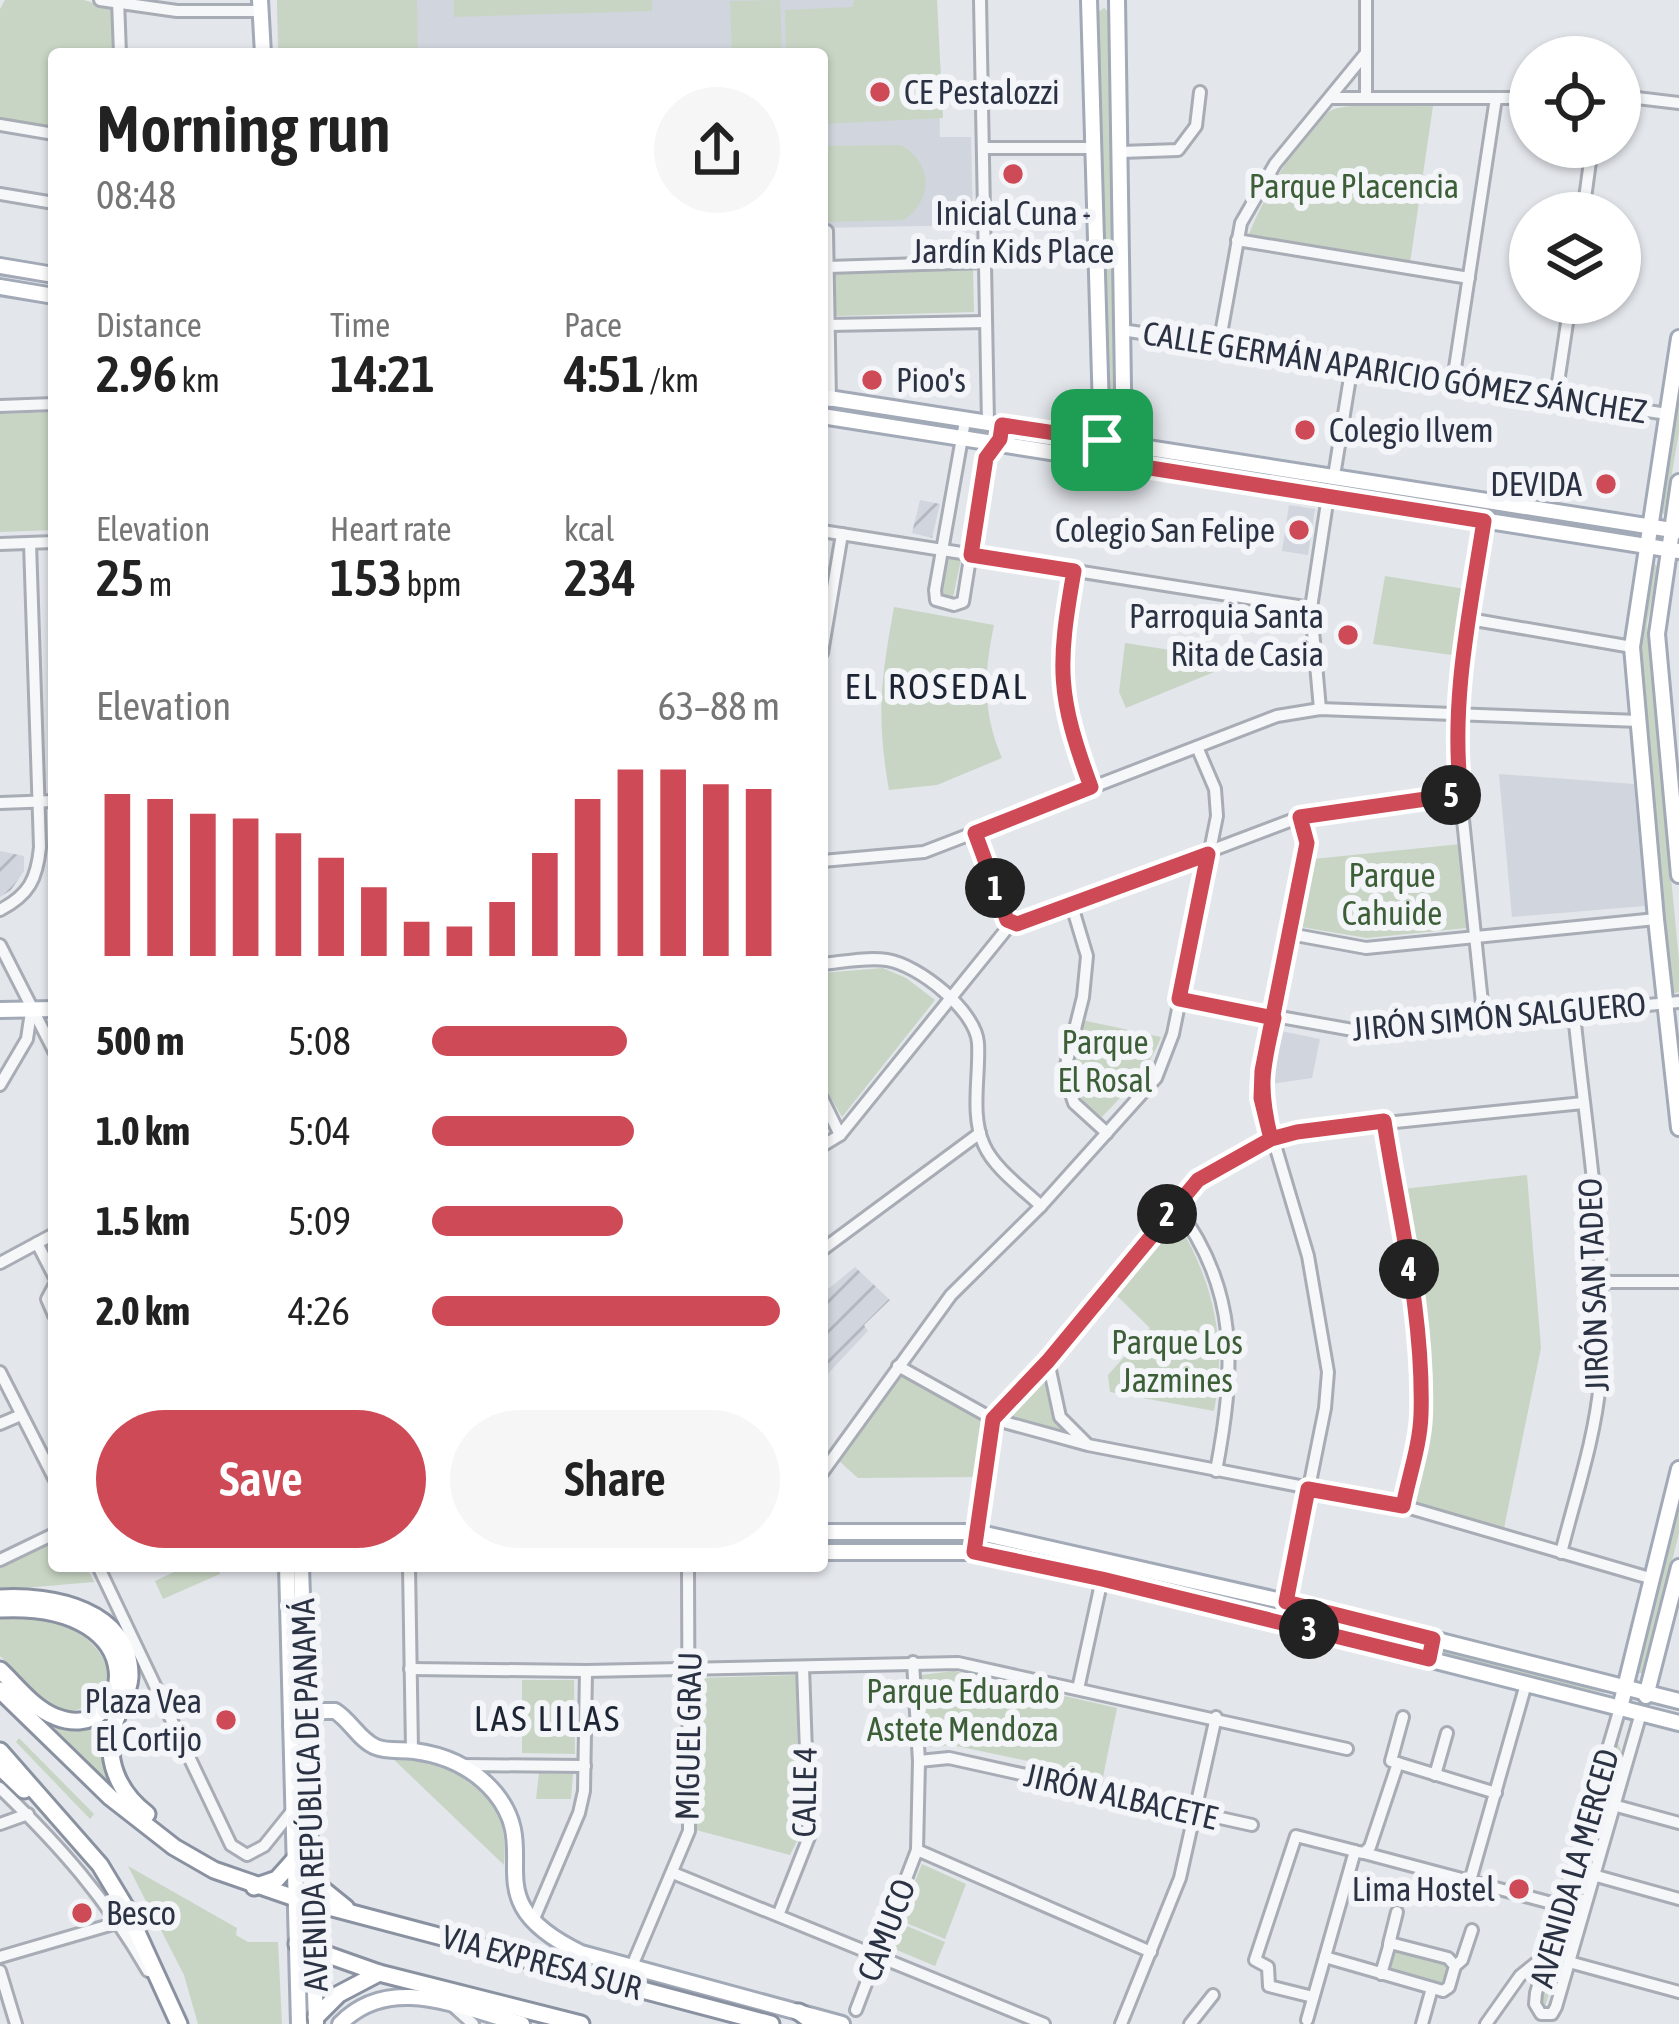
<!DOCTYPE html>
<meta charset="utf-8">
<style>
:root{--surface:#fff;--page:#f6f6f6;--text:#222;--muted:#767676;--accent:#ce4a57}
body{margin:0;font-family:"Asap Condensed",sans-serif;background:var(--page);color:var(--text);height:100vh;display:flex;flex-direction:column;font-size:45px;white-space:nowrap}
*{box-sizing:border-box;margin:0}
p{font-size:39px;color:var(--muted)}
.icon{flex:none;width:66px;height:66px;fill:none;stroke:currentColor;stroke-width:2;stroke-linecap:round;stroke-linejoin:round}
.map{position:relative;flex:1;overflow:hidden}
.sheet{position:absolute;left:48px;top:48px;width:780px;height:1524px;display:flex;flex-direction:column;background:var(--surface);border-radius:12px;box-shadow:0 3px 9px #0004}
.sheet>*{flex:none}
.controls{position:absolute;left:1509px;top:36px;display:grid;gap:24px}
.controls a{display:grid;place-items:center;width:132px;height:132px;border-radius:50%;background:var(--surface);box-shadow:0 3px 9px #0004;font-size:60px}
.pin{position:absolute;display:grid;place-items:center;width:102px;height:102px;color:#fff;margin:-51px;border-radius:24px;box-shadow:0 6px 18px #0006}
.km{position:absolute;width:60px;height:60px;margin:-30px;border-radius:50%;background:#222;color:#fff;font-size:33px;line-height:60px;text-align:center}
.round{display:grid;place-items:center;flex:none;width:126px;height:126px;border-radius:63px;background:var(--page)}
.headline{display:flex;align-items:center;justify-content:space-between;height:204px;padding:0 48px}
h1{font-size:66px;font-weight:600;line-height:90px}
.metrics{display:grid;grid-template-columns:repeat(3,1fr);gap:18px;height:204px;padding:12px 48px}
.metrics div{display:grid;align-content:center}
.metrics b{font-size:51px;font-weight:600}
.metrics small{font-size:33px;font-weight:400}
.metrics p{font-size:33px}
.chart{height:336px;padding:24px 48px}
.chart p{display:flex;justify-content:space-between}
.chart svg{width:100%;height:216px;margin-top:12px;stroke:var(--accent);stroke-width:6}
.action{display:flex;gap:24px;margin-top:auto;padding:24px 48px}
.action a{flex:1;height:138px;border-radius:72px;background:var(--accent);color:#fff;font-size:48px;font-weight:600;line-height:138px;text-align:center}
.action a+a{background:var(--page);color:var(--text)}
ul{padding:0 48px;list-style:none;font-size:39px}
li{display:grid;grid-template-columns:192px 144px 1fr;align-items:center;height:90px}
li i{height:30px;border-radius:15px;background:var(--accent)}
.map>svg:first-child{display:block}
</style>
<div class="map">
<svg width="1679" height="2024" viewBox="0 0 1679 2024">
<defs>
<pattern id="industrial-furrows" width="10" height="10" patternUnits="userSpaceOnUse" patternTransform="scale(3)"><rect width="10" height="10" fill="#d1d5dd"/><path d="M-1 1l2-2M0 10L10 0M9 11l2-2" fill="none" stroke="#b4b7bf"/></pattern>
</defs>
<rect width="100%" height="100%" fill="#e3e6eb"/>
<g fill="#d1d5dd">
<polygon points="277,0 937,0 940,137 971,137 973,225 822,228 822,54 278,54"/>
<polygon points="1289,505 1315,509 1308,555 1282,551"/>
<polygon points="1499,774 1634,784 1645,906 1512,917"/>
<polygon points="1281,1031 1320,1039 1312,1078 1270,1084"/>
</g>
<g fill="url(#industrial-furrows)">
<polygon points="920,500 940,504 932,538 912,533"/>
<polygon points="0,851 24,856 24,871 11,890 0,897"/>
<polygon points="855,1267 890,1300 864,1325 868,1331 822,1380 822,1294"/>
</g>
<g fill="#c8d5c4">
<polygon points="5,0 84,0 112,9 113,54 54,54 54,128 0,118 0,9"/>
<polygon points="277,0 417,0 418,54 279,54"/>
<polygon points="454,0 652,0 652,11 454,17"/>
<polygon points="780,0 782,54 732,54 730,1"/>
<polygon points="854,0 937,0 943,118 822,124 822,54 786,54 785,10 853,7"/>
<polygon points="1104,8 1111,14 1117,422 1113,426 1110,424 1106,382 1095,14"/>
<path d="M 1433,106 L 1410,263 L 1248,237 C 1258,208 1308,113 1338,108 C 1368,102 1403,107 1433,106 Z"/>
<path d="M 901,145 C 932,162 934,199 904,220 L 822,222 L 822,146 Z"/>
<polygon points="973,270 974,312 836,316 835,273"/>
<polygon points="1679,370 1679,432 1665,514 1657,511"/>
<polygon points="843,405 955,424 955,428 953,431 840,413"/>
<polygon points="54,412 54,530 0,532 0,414"/>
<polygon points="1147,452 1461,504 1462,510 1143,460"/>
<polygon points="1524,512 1632,530 1631,538 1522,521"/>
<polygon points="946,558 961,560 953,597 942,597 941,592"/>
<polygon points="1651,562 1658,567 1647,624 1679,961 1679,992 1675,993 1671,989 1637,647"/>
<polygon points="1385,576 1471,590 1459,656 1373,644"/>
<path d="M 894,607 L 994,625 C 984,673 982,712 1002,758 L 937,785 L 889,790 C 876,716 881,680 894,607 Z"/>
<polygon points="1125,643 1241,661 1126,708 1119,692"/>
<polygon points="1461,844 1467,928 1367,938 1301,927 1313,859"/>
<polygon points="883,968 906,978 935,1000 842,1117 822,1082 822,973"/>
<path d="M 1082,1020 L 1161,1037 C 1149,1069 1126,1092 1102,1117 C 1060,1087 1069,1064 1082,1020 Z"/>
<polygon points="1527,1175 1541,1348 1504,1528 1410,1503 1426,1391 1421,1301 1403,1189"/>
<path d="M 1175,1218 C 1212,1278 1228,1340 1214,1411 L 1110,1392 L 1108,1375 L 1150,1328 L 1115,1294 Z"/>
<path d="M 1043,1369 C 1044,1400 1058,1419 1080,1439 L 998,1417 Z"/>
<polygon points="901,1371 988,1422 979,1477 858,1478 839,1461"/>
<polygon points="1679,1489 1679,1533 1644,1673 1639,1673 1642,1642"/>
<polygon points="822,1538 966,1539 967,1543 962,1547 822,1547"/>
<polygon points="985,1539 1421,1642 1419,1651 984,1549"/>
<polygon points="54,1542 54,1566 86,1566 94,1582 0,1590 0,1568"/>
<polygon points="187,1566 217,1566 220,1574 163,1599 155,1581"/>
<path d="M 35,1615 C 94,1622 152,1698 63,1713 L 39,1695 L 0,1656 L 0,1618 Z"/>
<polygon points="1438,1645 1607,1688 1604,1693 1585,1689 1575,1693 1434,1656"/>
<polygon points="954,1671 1117,1708 1103,1777 952,1745 926,1747 921,1675"/>
<polygon points="796,1675 799,1837 790,1855 696,1830 696,1678"/>
<polygon points="522,1680 574,1680 575,1754 522,1753"/>
<polygon points="109,1713 103,1731 110,1785 53,1727 85,1726"/>
<polygon points="1618,1724 1622,1725 1618,1743 1622,1754 1599,1829 1591,1827"/>
<polygon points="19,1738 94,1814 90,1819 16,1742"/>
<path d="M 390,1756 C 460,1763 511,1786 504,1865 Z"/>
<polygon points="539,1773 573,1774 571,1799 536,1799"/>
<polygon points="1587,1848 1591,1854 1545,2007 1540,1997"/>
<polygon points="922,1864 966,1884 945,1939 899,1920"/>
<polygon points="128,1866 237,1928 236,1935 248,1942 278,1942 282,2024 198,2024 184,1975"/>
<polygon points="902,1924 945,1942 935,1966 892,1948"/>
<polygon points="1394,1948 1449,1964 1443,1983 1389,1968"/>
</g>
<g fill="none" stroke-linecap="round" stroke-linejoin="round">
<defs>
<g id="minor">
<polyline points="100,0 177,11 253,11"/>
<polyline points="118,0 120,54"/>
<polyline points="980,0 988,423"/>
<polyline points="1366,0 1366,98"/>
<polyline points="1620,96 1679,103"/>
<polyline points="1332,98 1530,98"/>
<polyline points="0,125 54,134"/>
<polyline points="984,148 1093,148"/>
<polyline points="1121,152 1178,150 1196,126 1200,92"/>
<polyline points="0,194 54,203"/>
<polyline points="1583,213 1592,147"/>
<polyline points="827,231 830,401"/>
<polyline points="1237,240 1469,278"/>
<polyline points="828,267 985,262"/>
<polyline points="829,325 986,322"/>
<polyline points="1122,330 1667,414"/>
<polyline points="1219,345 1241,223 1275,164 1366,53"/>
<polyline points="1453,381 1496,98"/>
<polyline points="1556,396 1570,303"/>
<polyline points="0,406 54,404"/>
<polyline points="965,421 935,590 936,600 954,605 963,602 986,458 1000,439 1002,425"/>
<polyline points="1334,476 1352,365"/>
<polyline points="1484,521 1463,659 1456,752 1484,1022"/>
<polyline points="822,531 1311,608"/>
<polyline points="0,544 54,542"/>
<path d="M 1074,571 C 1057,667 1057,695 1091,787"/>
<polyline points="1469,619 1632,647"/>
<polyline points="822,653 842,534"/>
<polyline points="1320,709 1311,608 1328,496"/>
<polyline points="0,803 54,801"/>
<polyline points="975,833 1007,920"/>
<polyline points="822,861 924,852 1277,716 1320,709 1639,721"/>
<polyline points="1072,906 1087,956 1083,997 1064,1073 1074,1103 1107,1133"/>
<path d="M 0,910 C 29,895 37,879 40,847 L 30,543"/>
<polyline points="1017,924 1300,817 1461,794"/>
<polyline points="1290,934 1366,948 1656,919"/>
<polyline points="0,945 54,1051"/>
<path d="M 822,964 C 843,962 866,957 887,960 C 919,965 976,1011 978,1043 C 980,1075 970,1115 984,1145 C 994,1168 1022,1188 1041,1206"/>
<polyline points="1179,999 1364,1032 1679,1002"/>
<polyline points="0,1085 27,1039 31,1012"/>
<polyline points="822,1098 840,1135"/>
<path d="M 1384,1121 C 1399,1218 1423,1316 1421,1415 C 1420,1445 1409,1477 1403,1506"/>
<polyline points="822,1146 840,1135 1005,931"/>
<path d="M 1175,1205 C 1240,1289 1235,1371 1216,1471"/>
<polyline points="37,1243 54,1276"/>
<polyline points="822,1250 980,1133"/>
<polyline points="0,1263 54,1234"/>
<polyline points="1599,1282 1679,1282"/>
<polyline points="54,1286 47,1299 54,1315"/>
<polyline points="1048,1361 1060,1417 1086,1443"/>
<polyline points="898,1366 993,1419 1088,1445 1403,1506 1653,1579"/>
<polyline points="0,1372 54,1478"/>
<polyline points="0,1424 21,1415"/>
<polyline points="822,1473 951,1295 1041,1206 1156,1078 1173,1034 1217,816 1215,789 1197,747"/>
<polyline points="974,1552 993,1419 1048,1361 1198,1181 1272,1139 1297,1132 1583,1103"/>
<path d="M 1561,1553 C 1575,1497 1595,1439 1600,1382 C 1609,1260 1586,1134 1574,1014"/>
<polyline points="0,1560 54,1534"/>
<polyline points="98,1566 231,1845 247,1855 264,1846 293,1810"/>
<polyline points="409,1566 412,1750"/>
<polyline points="1286,1602 1325,1408 1328,1372 1308,1256 1261,1098 1262,1071 1307,843 1300,817"/>
<polyline points="410,1669 586,1671 958,1663 1347,1749"/>
<polyline points="1078,1689 1102,1579"/>
<polyline points="1620,1708 1536,1993 1535,2004 1541,2014 1552,2014 1556,2007 1641,1713"/>
<polyline points="1403,1717 1391,1761 1496,1793"/>
<polyline points="919,1761 949,1758 1252,1825"/>
<polyline points="463,1765 585,1766"/>
<polyline points="1435,1775 1447,1733"/>
<path d="M 0,1788 C 60,1846 106,1898 148,1971"/>
<polyline points="1613,1805 1679,1823"/>
<polyline points="0,1824 28,1814"/>
<polyline points="917,1850 1151,1952"/>
<polyline points="1358,1852 1364,1853 1370,1847 1398,1763"/>
<polyline points="1364,1853 1563,1906"/>
<polyline points="673,1873 1044,2024"/>
<polyline points="1593,1875 1679,1899"/>
<polyline points="1470,1881 1526,1684"/>
<polyline points="779,1913 809,1837 803,1667"/>
<polyline points="533,1921 579,1813 584,1791 586,1671"/>
<polyline points="1389,1944 1397,1912"/>
<polyline points="0,1957 120,1922"/>
<polyline points="1325,1957 1443,1991 1449,1987 1455,1966 1448,1958 1390,1943 1381,1974"/>
<polyline points="1569,1962 1679,1992"/>
<polyline points="632,1966 689,1831 688,1566"/>
<polyline points="1455,1966 1462,1960 1472,1930"/>
<polyline points="0,1971 16,2024"/>
<polyline points="1313,1997 1269,1986 1268,1967 1255,1960 1296,1836 1355,1851"/>
<polyline points="453,2006 473,2024"/>
<polyline points="856,2010 917,1850 919,1761 913,1662"/>
<polyline points="1307,2020 1355,1851"/>
<polyline points="1121,2024 1180,1878 1216,1717"/>
<polyline points="1190,2024 1213,1995"/>
<polyline points="1422,2024 1432,1988"/>
<polyline points="1486,2024 1520,1976 1547,1954"/>
</g>
<g id="major">
<polyline points="260,0 263,54"/>
<polyline points="1089,0 1102,445"/>
<polyline points="1117,0 1124,451"/>
<polyline points="0,266 54,275"/>
<polyline points="0,287 54,296"/>
<polyline points="1679,338 1632,647 1656,919 1679,1128"/>
<polyline points="822,397 1679,531"/>
<polyline points="822,416 1679,551"/>
<polyline points="1679,482 1657,634 1679,875"/>
<polyline points="0,1010 54,1009"/>
<polyline points="822,1532 976,1532 1286,1602 1679,1701"/>
<polyline points="822,1552 980,1552 1239,1611 1679,1723"/>
<polyline points="287,1566 299,2024"/>
<polyline points="301,1566 316,2023"/>
<polyline points="1646,1696 1679,1567"/>
<polyline points="1620,1708 1679,1469"/>
<path d="M 291,1726 L 305,1711 L 335,1711 C 350,1720 360,1741 376,1747 C 387,1752 402,1749 414,1751 C 445,1755 474,1768 495,1793 C 546,1855 469,1899 581,1953 L 842,2024"/>
<path d="M 340,2024 C 390,1972 461,2008 522,2024"/>
</g>
<g id="highway">
<path d="M 0,1598 C 51,1595 131,1609 130,1677 C 129,1693 120,1707 115,1722 C 103,1758 118,1792 147,1814"/>
<path d="M 0,1609 C 163,1601 131,1747 56,1717 C 34,1709 17,1686 0,1670"/>
<polyline points="0,1690 110,1797 174,1847 214,1870 295,1898 771,2024"/>
<polyline points="0,1751 100,1865 126,1908 179,2024"/>
<polyline points="0,1767 24,1790"/>
<polyline points="311,1872 320,1887 346,1908"/>
<polyline points="254,1887 277,1879 294,1860"/>
<polyline points="297,1944 379,1973 581,2024"/>
<polyline points="799,2012 815,2024"/>
<polyline points="316,2017 339,1994 379,1973"/>
</g>
</defs>
<use href="#minor" stroke="#a8acb5" stroke-width="16"/>
<use href="#major" stroke="#a2a9b7" stroke-width="20"/>
<use href="#highway" stroke="#8a92a2" stroke-width="21"/>
<use href="#minor" stroke="#f6f7f9" stroke-width="10"/>
<use href="#major" stroke="#fff" stroke-width="14"/>
<use href="#highway" stroke="#fff" stroke-width="15"/>
</g>
<g fill="none" stroke-linecap="round" stroke-linejoin="round">
<defs>
<path id="route" d="M 1102,440 L 1002,425 L 1000,439 L 986,458 L 971,555 L 1074,571 C 1057,667 1057,695 1091,787 L 975,833 L 1007,920 L 1017,924 L 1208,854 L 1179,999 L 1274,1018 C 1262,1069 1258,1087 1271,1139 L 1198,1180 L 1048,1361 L 993,1419 L 974,1552 L 1102,1579 L 1429,1659 L 1433,1639 L 1286,1602 L 1308,1489 L 1403,1506 C 1409,1476 1420,1445 1421,1415 C 1424,1316 1399,1218 1384,1121 L 1297,1132 L 1271,1139 L 1261,1098 L 1262,1071 L 1307,843 L 1300,817 L 1461,794 C 1450,702 1470,611 1484,521 L 1100,460 L 1102,440"/>
</defs>
<use href="#route" stroke="#fff" stroke-width="24"/>
<use href="#route" stroke="#ce4a57" stroke-width="15"/>
</g>
<g fill="#ce4a57" stroke="#f3f5f8" stroke-width="4.5">
<circle cx="880" cy="92" r="12"/>
<circle cx="1013" cy="174" r="12"/>
<circle cx="872" cy="380" r="12"/>
<circle cx="1305" cy="430" r="12"/>
<circle cx="1606" cy="484" r="12"/>
<circle cx="1299" cy="530" r="12"/>
<circle cx="1348" cy="635" r="12"/>
<circle cx="226" cy="1720" r="12"/>
<circle cx="1519" cy="1889" r="12"/>
<circle cx="82" cy="1913" r="12"/>
</g>
<g text-anchor="middle" stroke-width="12" stroke-linejoin="round" paint-order="stroke">
<g font-size="33" fill="#2b3243" stroke="#f3f5f8" text-anchor="end">
<text x="904" y="104" text-anchor="start">CE Pestalozzi</text>
<text x="1013" y="225" text-anchor="middle">Inicial Cuna -<tspan x="1013" dy="38">Jardín Kids Place</tspan></text>
<text x="896" y="392" text-anchor="start">Pioo's</text>
<text x="1329" y="442" text-anchor="start">Colegio Ilvem</text>
<text x="1582" y="496">DEVIDA</text>
<text x="1275" y="542">Colegio San Felipe</text>
<text x="1324" y="628">Parroquia Santa<tspan x="1324" dy="38">Rita de Casia</tspan></text>
<text x="202" y="1713">Plaza Vea<tspan x="202" dy="38">El Cortijo</tspan></text>
<text x="1495" y="1901">Lima Hostel</text>
<text x="106" y="1925" text-anchor="start">Besco</text>
</g>
<g font-size="33" fill="#3d5f38" stroke="#f3f5f8">
<text x="1354" y="198">Parque Placencia</text>
<text x="1392" y="887">Parque<tspan x="1392" dy="38">Cahuide</tspan></text>
<text x="1105" y="1054">Parque<tspan x="1105" dy="38">El Rosal</tspan></text>
<text x="1177" y="1354">Parque Los<tspan x="1177" dy="38">Jazmines</tspan></text>
<text x="963" y="1703">Parque Eduardo<tspan x="963" dy="38">Astete Mendoza</tspan></text>
</g>
<g font-size="33" fill="#2b3243" stroke="#f3f5f8">
<text transform="translate(1395 372) rotate(9)" y="12">CALLE GERMÁN APARICIO GÓMEZ SÁNCHEZ</text>
<text transform="translate(1499 1016) rotate(-5)" y="12">JIRÓN SIMÓN SALGUERO</text>
<text transform="translate(1593 1285) rotate(-92)" y="12">JIRÓN SAN TADEO</text>
<text transform="translate(688 1736) rotate(-89)" y="12">MIGUEL GRAU</text>
<text transform="translate(804 1792) rotate(-89)" y="12">CALLE 4</text>
<text transform="translate(309 1795) rotate(-92)" y="12">AVENIDA REPÚBLICA DE PANAMÁ</text>
<text transform="translate(1121 1796) rotate(13)" y="12">JIRÓN ALBACETE</text>
<text transform="translate(1574 1868) rotate(-74)" y="12">AVENIDA LA MERCED</text>
<text transform="translate(886 1930) rotate(-69)" y="12">CAMUCO</text>
<text transform="translate(542 1962) rotate(15)" y="12">VIA EXPRESA SUR</text>
</g>
<g font-size="36" letter-spacing="3" fill="#1d2434" stroke="#f3f5f8">
<text x="937" y="699">EL ROSEDAL</text>
<text x="548" y="1731">LAS LILAS</text>
</g>
</g>
</svg>
<div class="controls">
<a><svg class="icon" aria-label="locate" viewBox="0 0 24 24"><circle cx="12" cy="12" r="6"/><path d="M12 2v4M12 18v4M2 12h4M18 12h4"/></svg></a>
<a><svg class="icon" aria-label="layers" viewBox="0 0 24 24"><path d="M12 4l9 5-9 5-9-5zM3 14l9 5 9-5"/></svg></a>
</div>
<div class="pin" style="left:1102px;top:440px;background:#1e9e55"><svg class="icon" aria-label="arrive" viewBox="0 0 24 24"><path d="M6 21V4h12l-3 4 3 4H6"/></svg></div>
<b class="km" style="left:995px;top:888px">1</b>
<b class="km" style="left:1167px;top:1214px">2</b>
<b class="km" style="left:1309px;top:1629px">3</b>
<b class="km" style="left:1409px;top:1269px">4</b>
<b class="km" style="left:1451px;top:795px">5</b>
<section class="sheet">
<div class="headline"><div><h1>Morning run</h1><p>08:48</p></div><a class="round"><svg class="icon" aria-label="share" viewBox="0 0 24 24"><path d="M12 15V3M7 8l5-5 5 5M5 13v7h14v-7"/></svg></a></div>
<div class="metrics">
<div><p>Distance</p><b>2.96<small> km</small></b></div>
<div><p>Time</p><b>14:21</b></div>
<div><p>Pace</p><b>4:51<small> /km</small></b></div>
</div>
<div class="metrics">
<div><p>Elevation</p><b>25<small> m</small></b></div>
<div><p>Heart rate</p><b>153<small> bpm</small></b></div>
<div><p>kcal</p><b>234</b></div>
</div>
<div class="chart"><p><span>Elevation</span>63–88 m</p>
<svg viewBox="0 0 160 44" preserveAspectRatio="none"><path d="M5 44V11M15 44V12M25 44V15M35 44V16M45 44V19M55 44V24M65 44V30M75 44V37M85 44V38M95 44V33M105 44V23M115 44V12M125 44V6M135 44V6M145 44V9M155 44V10"/></svg>
</div>
<ul>
<li><b>500 m</b>5:08<i style="width:56%"></i></li>
<li><b>1.0 km</b>5:04<i style="width:58%"></i></li>
<li><b>1.5 km</b>5:09<i style="width:55%"></i></li>
<li><b>2.0 km</b>4:26<i style="width:100%"></i></li>
</ul>
<div class="action"><a>Save</a><a>Share</a></div>
</section>
</div>
